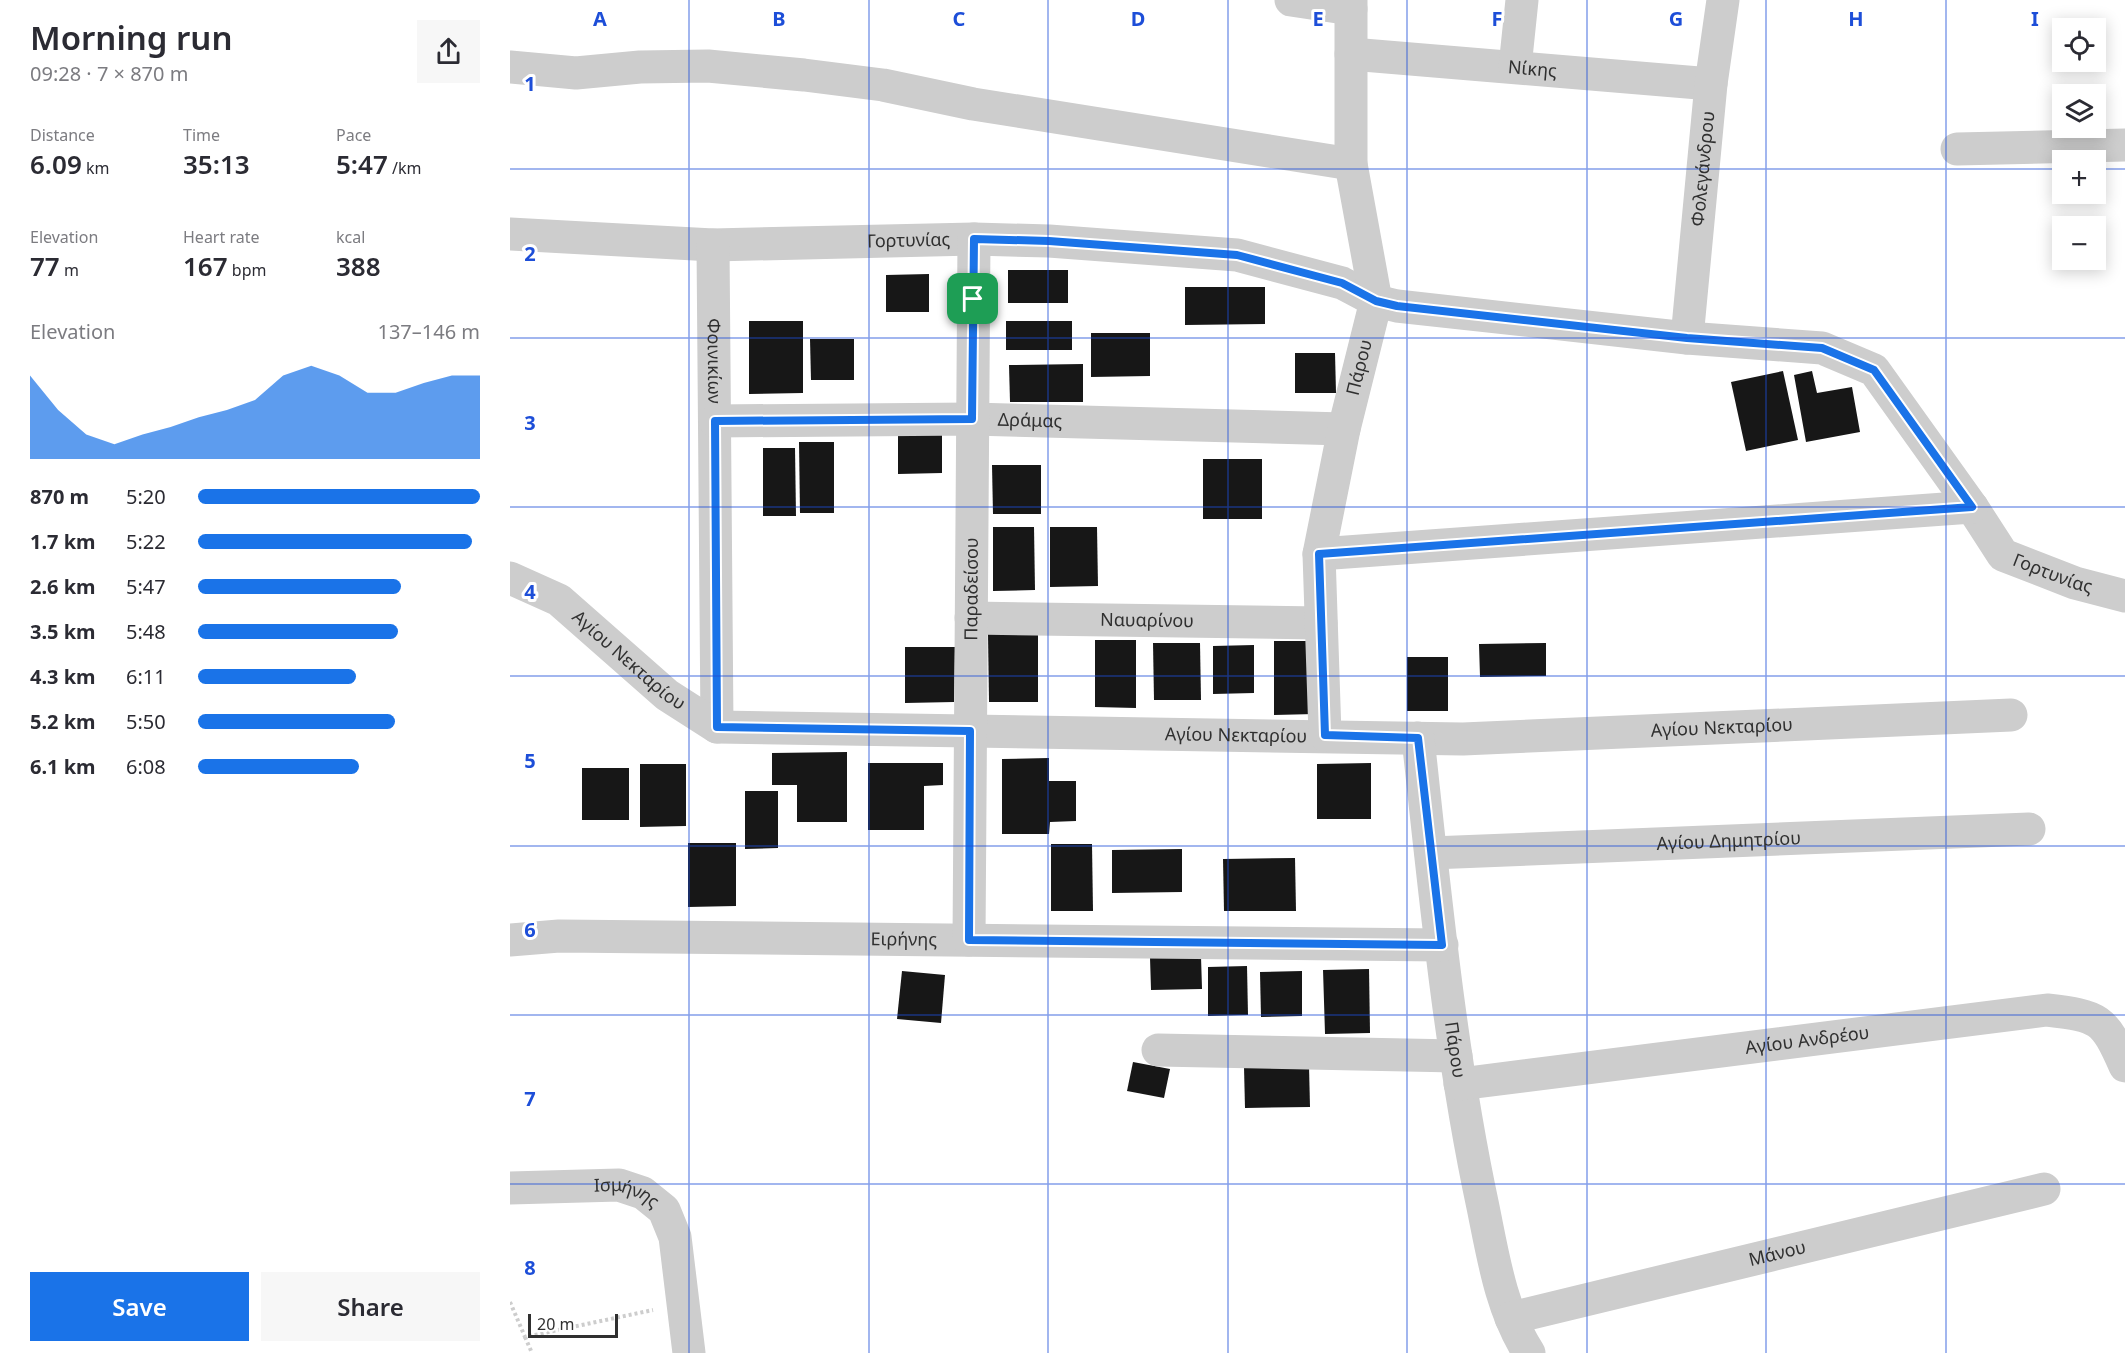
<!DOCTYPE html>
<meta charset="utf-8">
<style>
:root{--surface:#fff;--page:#f7f7f7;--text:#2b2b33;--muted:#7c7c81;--accent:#1a73e8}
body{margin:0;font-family:"Noto Sans",sans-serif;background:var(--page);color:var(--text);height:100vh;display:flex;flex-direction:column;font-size:22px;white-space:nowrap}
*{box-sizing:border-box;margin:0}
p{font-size:20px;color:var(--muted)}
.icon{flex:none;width:33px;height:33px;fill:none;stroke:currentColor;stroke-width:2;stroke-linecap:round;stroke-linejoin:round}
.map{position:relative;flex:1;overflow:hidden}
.sheet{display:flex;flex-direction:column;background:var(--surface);width:510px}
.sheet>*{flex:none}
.controls{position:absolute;left:1542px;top:18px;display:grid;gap:12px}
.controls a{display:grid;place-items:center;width:54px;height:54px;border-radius:0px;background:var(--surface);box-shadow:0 3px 15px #0003;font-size:30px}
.scale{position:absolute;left:18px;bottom:15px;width:90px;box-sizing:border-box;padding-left:6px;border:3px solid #303030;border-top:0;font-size:16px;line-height:21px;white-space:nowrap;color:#303030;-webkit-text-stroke:4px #fff;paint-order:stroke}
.pin{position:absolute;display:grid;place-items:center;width:51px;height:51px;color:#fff;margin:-26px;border-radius:12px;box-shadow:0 3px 9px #0006}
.round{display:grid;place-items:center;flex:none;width:63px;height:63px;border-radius:0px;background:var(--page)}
.headline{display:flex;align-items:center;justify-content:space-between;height:102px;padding:0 30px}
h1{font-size:33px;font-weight:600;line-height:45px}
.metrics{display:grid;grid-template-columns:repeat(3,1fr);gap:9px;height:102px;padding:6px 30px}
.metrics div{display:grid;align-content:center}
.metrics b{font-size:26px;font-weight:600}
.metrics small{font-size:16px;font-weight:400}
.metrics p{font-size:16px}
.chart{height:168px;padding:12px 30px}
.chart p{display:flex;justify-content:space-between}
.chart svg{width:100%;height:108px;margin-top:6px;fill:var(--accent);opacity:.7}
.action{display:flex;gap:12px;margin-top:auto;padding:12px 30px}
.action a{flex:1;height:69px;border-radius:0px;background:var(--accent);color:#fff;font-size:24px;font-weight:600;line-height:69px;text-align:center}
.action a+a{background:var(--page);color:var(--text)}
ul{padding:0 30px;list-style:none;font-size:20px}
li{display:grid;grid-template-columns:96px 72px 1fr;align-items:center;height:45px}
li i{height:15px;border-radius:8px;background:var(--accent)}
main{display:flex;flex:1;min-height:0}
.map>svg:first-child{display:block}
</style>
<main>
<section class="sheet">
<div class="headline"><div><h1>Morning run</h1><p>09:28 · 7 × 870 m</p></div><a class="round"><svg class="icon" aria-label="share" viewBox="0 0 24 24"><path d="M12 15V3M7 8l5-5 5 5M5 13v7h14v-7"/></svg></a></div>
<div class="metrics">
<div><p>Distance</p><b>6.09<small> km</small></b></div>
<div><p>Time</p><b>35:13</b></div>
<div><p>Pace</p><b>5:47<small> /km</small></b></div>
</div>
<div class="metrics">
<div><p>Elevation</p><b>77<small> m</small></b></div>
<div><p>Heart rate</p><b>167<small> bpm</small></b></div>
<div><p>kcal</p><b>388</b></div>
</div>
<div class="chart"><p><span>Elevation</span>137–146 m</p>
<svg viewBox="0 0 160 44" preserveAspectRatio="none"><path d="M0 44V10L10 24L20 34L30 38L40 34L50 31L60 27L70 24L80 20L90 10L100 6L110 10L120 17L130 17L140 13L150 10L160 10V44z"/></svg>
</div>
<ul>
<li><b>870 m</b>5:20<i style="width:100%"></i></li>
<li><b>1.7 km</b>5:22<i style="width:97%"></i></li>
<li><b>2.6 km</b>5:47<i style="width:72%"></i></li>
<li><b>3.5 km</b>5:48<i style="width:71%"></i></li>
<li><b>4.3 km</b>6:11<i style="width:56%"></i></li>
<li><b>5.2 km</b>5:50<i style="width:70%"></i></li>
<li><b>6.1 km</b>6:08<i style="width:57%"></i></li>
</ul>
<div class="action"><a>Save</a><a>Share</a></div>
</section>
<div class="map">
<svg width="1615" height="1353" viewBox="0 0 1615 1353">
<rect width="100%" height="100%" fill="#fff"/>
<g fill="#171717">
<rect x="498" y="270" width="60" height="33"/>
<polygon points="419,274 419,312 376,312 376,275"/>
<polygon points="675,287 755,287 755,324 675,325"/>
<polygon points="239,321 293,321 293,393 239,394"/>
<rect x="496" y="321" width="66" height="29"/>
<polygon points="581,333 640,333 640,376 581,377"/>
<polygon points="300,339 344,339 344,380 301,380"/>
<polygon points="785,353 825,353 826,393 785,393"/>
<polygon points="573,364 573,402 500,402 499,365"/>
<polygon points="1273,371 1288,440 1236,451 1221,382"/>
<polygon points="1302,371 1307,393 1342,387 1350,432 1296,442 1284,375"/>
<polygon points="432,432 432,473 388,474 388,433"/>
<polygon points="289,442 324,442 324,513 290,513"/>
<polygon points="253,448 285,448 286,516 253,516"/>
<rect x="693" y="459" width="59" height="60"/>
<polygon points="482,465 531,465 531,514 483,514"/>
<polygon points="483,527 524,527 525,590 483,591"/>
<polygon points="540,527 587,527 588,586 540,587"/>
<polygon points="478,634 528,634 528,702 479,702"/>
<polygon points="585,640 626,640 626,708 585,707"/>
<polygon points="764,641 805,641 805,714 764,715"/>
<polygon points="643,643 690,643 691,700 644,700"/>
<polygon points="1036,643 1036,676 970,677 969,644"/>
<polygon points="744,645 744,693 703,694 703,646"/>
<polygon points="395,647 445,647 444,702 395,703"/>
<rect x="897" y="657" width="41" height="54"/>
<polygon points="337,752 337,822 287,822 287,785 262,785 262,753"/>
<polygon points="539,758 539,781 566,781 566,821 540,822 539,834 492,834 492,759"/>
<polygon points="358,763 433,763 433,785 414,786 414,830 358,830"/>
<polygon points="861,763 861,819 807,819 807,764"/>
<polygon points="130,764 176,764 176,826 130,827"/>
<rect x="72" y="768" width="47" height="52"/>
<polygon points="235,791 268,791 268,848 235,849"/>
<polygon points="178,843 226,843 226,906 178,907"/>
<polygon points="541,844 582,844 583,911 541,911"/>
<polygon points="672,849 672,892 602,893 602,850"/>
<polygon points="785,858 786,911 714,911 713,859"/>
<polygon points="691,956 692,989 641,990 640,957"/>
<polygon points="737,966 738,1015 698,1016 698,967"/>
<polygon points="859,969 860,1033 815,1034 813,970"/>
<polygon points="392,971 435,975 431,1023 387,1019"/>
<polygon points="792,971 792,1016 751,1017 750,972"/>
<polygon points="623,1062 660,1069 654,1098 617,1091"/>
<polygon points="799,1066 800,1107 735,1108 734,1067"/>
</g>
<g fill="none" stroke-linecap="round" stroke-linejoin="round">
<g stroke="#cdcdcd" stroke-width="4" stroke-dasharray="3 3" stroke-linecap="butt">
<polyline points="0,1302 15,1337 143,1310"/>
<polyline points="15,1337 22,1353"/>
</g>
<g stroke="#cdcdcd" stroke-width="33">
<polyline points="781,0 841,9"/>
<path id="s1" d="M 841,54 L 1201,84"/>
<polyline points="0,67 66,73 130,67 198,66 294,75 373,85 463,104 841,164"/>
<polyline points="1005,67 1012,0"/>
<polyline points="1447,149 1615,145"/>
<path id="s2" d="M 0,234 L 203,245 L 464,239 L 539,241 L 727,255 L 832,283 L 866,301 L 887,306 L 1177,338 L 1312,348 L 1364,370 L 1462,507 L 1493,555 L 1565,583 L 1615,596"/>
<path id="s3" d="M 203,245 L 207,727"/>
<path id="s4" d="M 1177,338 L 1201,84 L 1213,0"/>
<path id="s5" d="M 205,421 L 462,419 L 834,429"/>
<polyline points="809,554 1462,507"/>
<path id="s6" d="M 0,578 L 49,600 L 157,695 L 207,727 L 953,739 L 1501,715"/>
<path id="s7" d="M 461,618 L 811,623"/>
<path id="s8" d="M 815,735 L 809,554 L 834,429 L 866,301 L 841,164 L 841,0"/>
<path id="s9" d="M 908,738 C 925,894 940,1053 973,1207 C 983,1256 991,1310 1019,1353"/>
<path id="s10" d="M 921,853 L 1519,829"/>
<path id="s11" d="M 0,940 L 49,936 L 932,945"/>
<path id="s12" d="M 459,940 L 464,239"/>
<polyline points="648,1050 946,1056"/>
<path id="s13" d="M 950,1084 L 1537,1010 C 1589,1016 1594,1018 1615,1066"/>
<path id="s14" d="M 0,1188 L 109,1185 L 133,1193 L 154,1210 L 165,1237 L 179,1353"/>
<path id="s15" d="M 1001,1318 L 1534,1189"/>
</g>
</g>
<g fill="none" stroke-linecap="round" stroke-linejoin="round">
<defs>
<polygon id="route" points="464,239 539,241 727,255 832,283 866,301 887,306 1177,338 1312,348 1364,370 1462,507 809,554 815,735 908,738 932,945 459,940 460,731 207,727 205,421 462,419"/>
</defs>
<use href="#route" stroke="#fff" stroke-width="12"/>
<use href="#route" stroke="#1a73e8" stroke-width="8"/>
</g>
<path fill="none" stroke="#1d4ed8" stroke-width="1.5" stroke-opacity="0.55" d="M 179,0 L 179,1353M 359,0 L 359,1353M 538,0 L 538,1353M 718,0 L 718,1353M 897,0 L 897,1353M 1077,0 L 1077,1353M 1256,0 L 1256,1353M 1436,0 L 1436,1353M 0,169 L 1552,169M 1586,169 L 1615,169M 0,338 L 1615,338M 0,507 L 1615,507M 0,676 L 1615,676M 0,846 L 1615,846M 0,1015 L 1615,1015M 0,1184 L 1615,1184"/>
<g text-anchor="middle" stroke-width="6" stroke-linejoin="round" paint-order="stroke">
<g font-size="18" fill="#303030" stroke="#fff">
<text dy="6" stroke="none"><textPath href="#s1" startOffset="182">Νίκης</textPath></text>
<text dy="6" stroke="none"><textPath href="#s4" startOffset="170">Φολεγάνδρου</textPath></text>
<text dy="6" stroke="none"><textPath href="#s2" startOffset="399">Γορτυνίας</textPath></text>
<text dy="6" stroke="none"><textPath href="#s3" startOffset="116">Φοινικίων</textPath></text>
<text dy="6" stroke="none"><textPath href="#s8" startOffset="372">Πάρου</textPath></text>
<text dy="6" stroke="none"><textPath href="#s5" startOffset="315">Δράμας</textPath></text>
<text dy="6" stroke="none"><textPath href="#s2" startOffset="1659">Γορτυνίας</textPath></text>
<text dy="6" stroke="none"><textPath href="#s12" startOffset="351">Παραδείσου</textPath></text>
<text dy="6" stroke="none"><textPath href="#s7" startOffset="176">Ναυαρίνου</textPath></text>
<text dy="6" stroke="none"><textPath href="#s6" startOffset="146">Αγίου Νεκταρίου</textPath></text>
<text dy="6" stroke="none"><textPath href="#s6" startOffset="1262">Αγίου Νεκταρίου</textPath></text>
<text dy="6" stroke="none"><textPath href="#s6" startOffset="776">Αγίου Νεκταρίου</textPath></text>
<text dy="6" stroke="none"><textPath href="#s10" startOffset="298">Αγίου Δημητρίου</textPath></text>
<text dy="6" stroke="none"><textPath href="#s11" startOffset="394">Ειρήνης</textPath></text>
<text dy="6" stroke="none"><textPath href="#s13" startOffset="350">Αγίου Ανδρέου</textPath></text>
<text dy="6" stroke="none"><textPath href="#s9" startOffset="314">Πάρου</textPath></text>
<text dy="6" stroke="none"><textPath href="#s14" startOffset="118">Ισμήνης</textPath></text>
<text dy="6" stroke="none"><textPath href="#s15" startOffset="274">Μάνου</textPath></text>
</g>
</g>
<g font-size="20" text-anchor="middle" font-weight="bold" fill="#1d4ed8" stroke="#fff" stroke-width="6" stroke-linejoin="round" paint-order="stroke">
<text x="90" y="26">A</text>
<text x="269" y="26">B</text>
<text x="449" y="26">C</text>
<text x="628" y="26">D</text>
<text x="808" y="26">E</text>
<text x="987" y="26">F</text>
<text x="1166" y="26">G</text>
<text x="1346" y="26">H</text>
<text x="1525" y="26">I</text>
<text x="20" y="91">1</text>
<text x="20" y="261">2</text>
<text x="20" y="430">3</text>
<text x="20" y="599">4</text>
<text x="20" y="768">5</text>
<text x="20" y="937">6</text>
<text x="20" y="1106">7</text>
<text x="20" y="1275">8</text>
</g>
</svg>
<div class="controls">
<a><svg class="icon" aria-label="locate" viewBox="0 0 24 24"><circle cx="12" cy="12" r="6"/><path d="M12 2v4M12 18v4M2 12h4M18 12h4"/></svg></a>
<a><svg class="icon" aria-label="layers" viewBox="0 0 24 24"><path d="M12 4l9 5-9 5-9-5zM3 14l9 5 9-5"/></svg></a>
<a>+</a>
<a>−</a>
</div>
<div class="scale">20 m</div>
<div class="pin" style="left:463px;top:299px;background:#1e9e55"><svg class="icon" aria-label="arrive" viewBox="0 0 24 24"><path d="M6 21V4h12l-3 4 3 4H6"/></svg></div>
</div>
</main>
